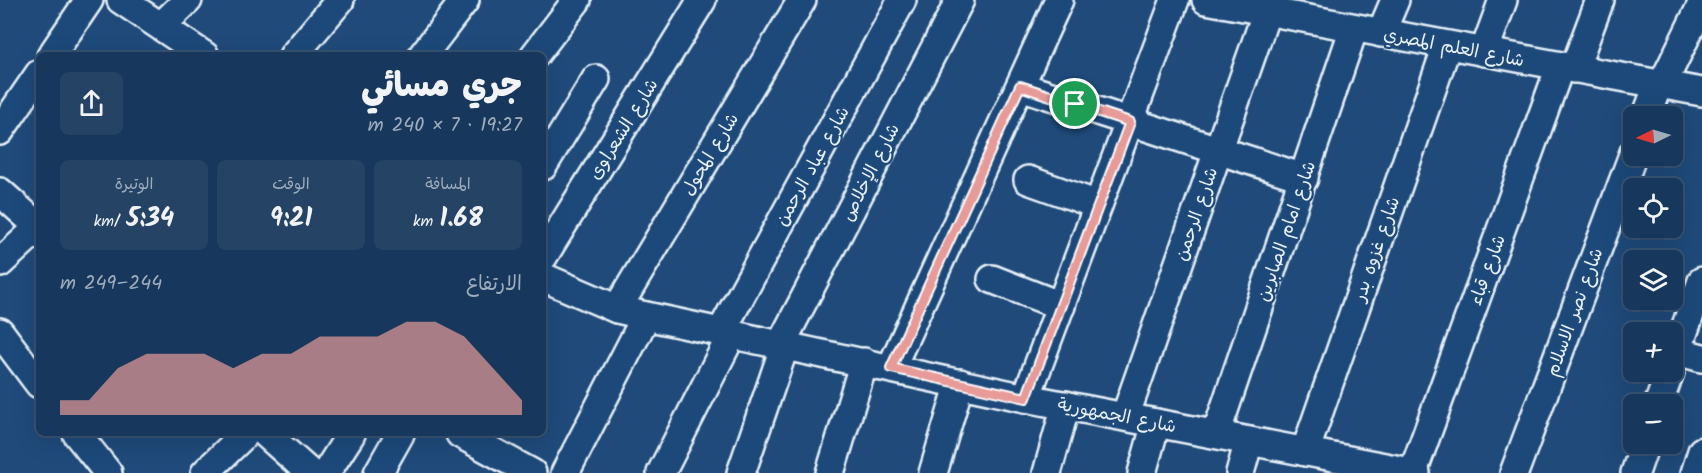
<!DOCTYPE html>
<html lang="ar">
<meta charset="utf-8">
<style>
:root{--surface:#17385c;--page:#244365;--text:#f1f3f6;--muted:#9eacbb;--line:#365272;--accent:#e69b98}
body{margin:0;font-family:Kalam,"Playpen Sans Arabic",sans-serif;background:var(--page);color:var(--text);direction:rtl;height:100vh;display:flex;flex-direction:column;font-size:22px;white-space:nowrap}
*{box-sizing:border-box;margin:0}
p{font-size:20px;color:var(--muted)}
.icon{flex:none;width:33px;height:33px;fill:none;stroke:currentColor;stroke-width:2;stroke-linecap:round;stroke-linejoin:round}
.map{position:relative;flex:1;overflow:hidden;direction:ltr}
.drawer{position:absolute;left:36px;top:52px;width:510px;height:384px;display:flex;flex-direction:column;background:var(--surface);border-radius:9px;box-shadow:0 6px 24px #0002,0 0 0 2px var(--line);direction:rtl}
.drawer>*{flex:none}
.needle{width:39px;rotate:265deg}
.fabs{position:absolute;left:1623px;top:106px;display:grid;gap:12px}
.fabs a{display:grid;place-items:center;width:60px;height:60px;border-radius:9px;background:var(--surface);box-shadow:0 6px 24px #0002,0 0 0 2px var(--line);font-size:30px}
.pin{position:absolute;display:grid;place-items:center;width:51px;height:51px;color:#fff;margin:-26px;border:3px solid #fff;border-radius:50%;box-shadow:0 2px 6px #0007}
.round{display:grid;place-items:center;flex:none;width:63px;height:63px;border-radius:9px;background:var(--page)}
.overview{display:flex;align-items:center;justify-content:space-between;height:102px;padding:0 24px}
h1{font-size:33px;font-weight:800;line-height:45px}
.metrics{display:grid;grid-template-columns:repeat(3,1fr);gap:9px;height:102px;padding:6px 24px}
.metrics div{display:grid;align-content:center;border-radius:9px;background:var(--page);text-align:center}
.metrics b{font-size:26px;font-weight:800}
.metrics small{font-size:16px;font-weight:400}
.metrics p{font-size:16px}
.chart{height:168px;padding:12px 24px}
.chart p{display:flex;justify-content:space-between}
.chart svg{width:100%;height:108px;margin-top:6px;fill:var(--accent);opacity:.7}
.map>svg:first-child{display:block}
</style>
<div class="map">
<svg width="1702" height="473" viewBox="0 0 1702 473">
<rect width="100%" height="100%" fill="#1f4a7a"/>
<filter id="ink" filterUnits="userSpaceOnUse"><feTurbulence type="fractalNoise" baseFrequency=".0167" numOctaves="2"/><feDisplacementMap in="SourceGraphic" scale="12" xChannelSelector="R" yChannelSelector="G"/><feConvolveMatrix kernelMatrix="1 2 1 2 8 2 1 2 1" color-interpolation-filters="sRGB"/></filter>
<g filter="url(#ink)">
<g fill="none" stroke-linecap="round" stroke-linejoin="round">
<defs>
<g id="minor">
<polyline points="121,0 205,56"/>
<polyline points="1206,0 1702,92"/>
<polyline points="161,26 188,0"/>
<polyline points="1381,33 1395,0"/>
<polyline points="1484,52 1503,0"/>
<polyline points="51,56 89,0"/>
<polyline points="293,56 340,0"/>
<polyline points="422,56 465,0"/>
<polyline points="534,56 577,0"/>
<polyline points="1574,69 1600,0"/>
<polyline points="1662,85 1702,4"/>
<polyline points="1020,86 1304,178"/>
<polyline points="1646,117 1658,85"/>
<polyline points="0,131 39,74"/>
<polyline points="543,166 596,79"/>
<polyline points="1028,180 1098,205"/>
<polyline points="0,192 39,227"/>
<polyline points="543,257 702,0"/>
<polyline points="0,263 39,227"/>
<polyline points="543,277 617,309 646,316 1026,398 1416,473"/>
<polyline points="992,279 1061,306"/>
<polyline points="617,309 802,0"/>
<polyline points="0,332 39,384"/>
<polyline points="721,332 902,0"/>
<polyline points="781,344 960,0"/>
<polyline points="1677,351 1702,358"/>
<polyline points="1672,365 1702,281"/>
<polyline points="891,368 1059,0"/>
<polyline points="1026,398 1175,0"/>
<polyline points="1658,405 1670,372"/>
<polyline points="1125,417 1267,11"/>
<polyline points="77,434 108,473"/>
<polyline points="266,434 310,473"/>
<polyline points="460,434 532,473"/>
<polyline points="1216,434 1354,28"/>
<polyline points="1305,452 1447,46"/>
<polyline points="1413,472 1560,67"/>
<polyline points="205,473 245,434"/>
<polyline points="326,473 351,434"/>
<polyline points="378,473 400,434"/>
<polyline points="565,473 646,316"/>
<polyline points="661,473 732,334"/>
<polyline points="741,473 785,345"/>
<polyline points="830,473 864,362"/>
<polyline points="933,473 960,383"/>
<polyline points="1047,473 1066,405"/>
<polyline points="1142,473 1156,423"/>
<polyline points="1240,473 1249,441"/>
<polyline points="1514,473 1634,152"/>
<polyline points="1635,473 1645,444"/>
<polyline points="1695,473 1702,451"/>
</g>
</defs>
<use href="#minor" stroke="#e8f1f8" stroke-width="32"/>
<use href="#minor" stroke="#1f4a7a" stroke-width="27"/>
</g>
</g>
<g fill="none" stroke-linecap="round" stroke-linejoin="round" filter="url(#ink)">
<defs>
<polygon id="route" points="1020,86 1130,122 1026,398 891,368"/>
</defs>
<use href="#route" stroke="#fff" stroke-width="12"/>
<use href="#route" stroke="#e69b98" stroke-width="8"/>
</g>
<g text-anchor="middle" stroke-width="4.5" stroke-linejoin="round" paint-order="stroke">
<g font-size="18" fill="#e8f1f8" stroke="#1f4a7a">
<text transform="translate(1454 47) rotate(11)" y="6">شارع العلم المصري</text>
<text transform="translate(623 129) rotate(-58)" y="6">شارع الشعراوى</text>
<text transform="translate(710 154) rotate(-59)" y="6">شارع المحول</text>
<text transform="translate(812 166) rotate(-61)" y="6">شارع عباد الرحمن</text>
<text transform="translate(870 172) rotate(-63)" y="6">شارع الإخلاص</text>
<text transform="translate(1196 214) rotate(-71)" y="6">شارع الرحمن</text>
<text transform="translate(1286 231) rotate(-71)" y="6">شارع امام الصابرين</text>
<text transform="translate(1376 249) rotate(-71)" y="6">شارع غزوه بدر</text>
<text transform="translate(1487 270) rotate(-70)" y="6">شارع قباء</text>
<text transform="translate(1574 312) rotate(-70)" y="6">شارع نصر الاسلام</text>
<text transform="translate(1117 415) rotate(11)" y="6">شارع الجمهورية</text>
</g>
</g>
</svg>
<div class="fabs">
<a><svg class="needle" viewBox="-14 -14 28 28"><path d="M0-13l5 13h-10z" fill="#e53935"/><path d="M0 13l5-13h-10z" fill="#9eacbb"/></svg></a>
<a><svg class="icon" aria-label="locate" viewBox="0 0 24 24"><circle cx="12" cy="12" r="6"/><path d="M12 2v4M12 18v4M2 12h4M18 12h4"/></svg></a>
<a><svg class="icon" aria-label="layers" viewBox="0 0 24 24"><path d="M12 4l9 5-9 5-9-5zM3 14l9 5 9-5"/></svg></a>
<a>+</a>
<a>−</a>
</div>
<div class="pin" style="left:1075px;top:104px;background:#1e9e55"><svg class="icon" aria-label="arrive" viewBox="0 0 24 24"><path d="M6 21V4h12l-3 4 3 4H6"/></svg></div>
<section class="drawer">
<div class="overview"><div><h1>جري مسائي</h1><p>19:27 · 7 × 240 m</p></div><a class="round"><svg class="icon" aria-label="share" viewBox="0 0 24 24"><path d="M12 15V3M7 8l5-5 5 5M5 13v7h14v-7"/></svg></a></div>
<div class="metrics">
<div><p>المسافة</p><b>1.68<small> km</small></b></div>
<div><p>الوقت</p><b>9:21</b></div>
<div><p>الوتيرة</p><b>5:34<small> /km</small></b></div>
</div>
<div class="chart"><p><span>الارتفاع</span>244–249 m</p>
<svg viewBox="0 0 160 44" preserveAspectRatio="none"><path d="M0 44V38L10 38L20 25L30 19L40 19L50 19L60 25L70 19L80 19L90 12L100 12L110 12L120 6L130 6L140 12L150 25L160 38V44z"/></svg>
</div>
</section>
</div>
